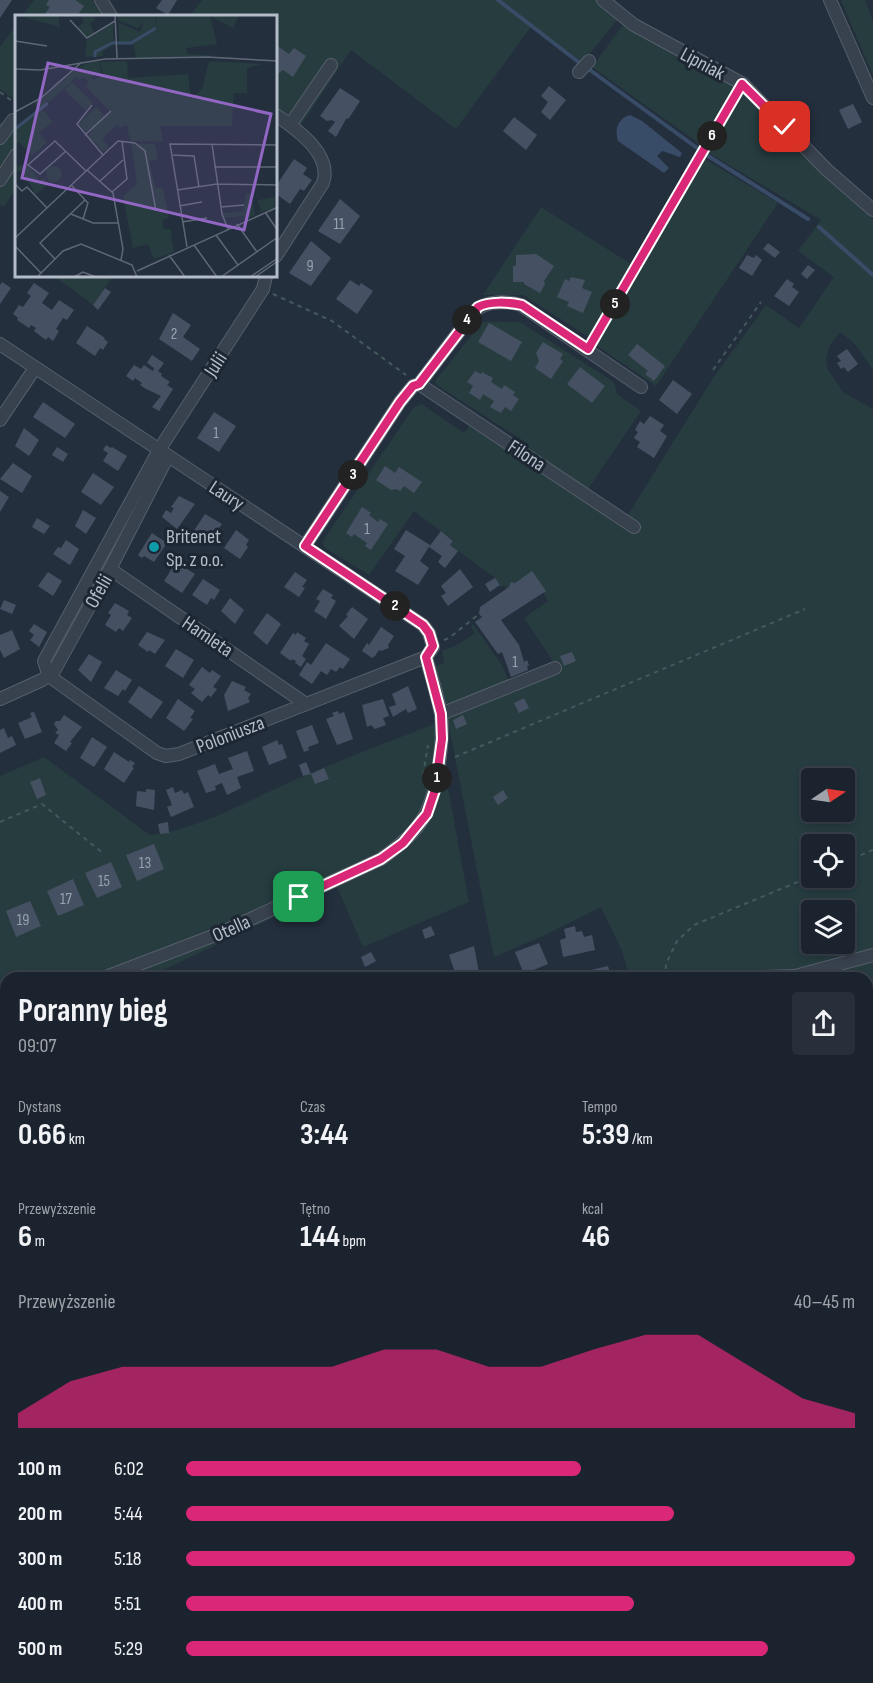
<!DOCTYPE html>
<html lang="pl">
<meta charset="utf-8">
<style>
:root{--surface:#1b232e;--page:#282f3a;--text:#f1f3f6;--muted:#a0a4aa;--line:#39404a;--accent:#db2777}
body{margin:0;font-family:"Sofia Sans Condensed",sans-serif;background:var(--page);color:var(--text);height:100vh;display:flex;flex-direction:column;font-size:22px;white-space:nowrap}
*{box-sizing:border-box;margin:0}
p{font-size:20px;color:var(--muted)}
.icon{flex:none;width:33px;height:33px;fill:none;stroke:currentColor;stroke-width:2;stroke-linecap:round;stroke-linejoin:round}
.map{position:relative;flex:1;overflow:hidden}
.panel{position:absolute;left:0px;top:972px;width:873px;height:711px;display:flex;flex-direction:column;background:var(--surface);border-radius:18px 18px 0 0;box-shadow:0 3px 9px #0003,0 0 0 2px var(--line)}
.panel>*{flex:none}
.needle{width:39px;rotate:77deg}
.tools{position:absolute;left:801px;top:768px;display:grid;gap:12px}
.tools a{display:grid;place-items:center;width:54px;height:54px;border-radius:6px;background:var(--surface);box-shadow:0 3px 9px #0003,0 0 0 2px var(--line);font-size:30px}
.pin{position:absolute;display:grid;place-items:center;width:51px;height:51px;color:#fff;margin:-26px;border-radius:12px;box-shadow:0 3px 9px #0006}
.km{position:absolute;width:30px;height:30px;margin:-15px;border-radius:50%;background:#222;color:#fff;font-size:16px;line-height:30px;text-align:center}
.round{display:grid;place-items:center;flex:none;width:63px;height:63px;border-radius:6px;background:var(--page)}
.head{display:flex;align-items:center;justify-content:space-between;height:102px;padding:0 18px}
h1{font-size:33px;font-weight:700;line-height:45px}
.figures{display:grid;grid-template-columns:repeat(3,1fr);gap:9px;height:102px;padding:6px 18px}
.figures div{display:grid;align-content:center}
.figures b{font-size:30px;font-weight:700}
.figures small{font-size:16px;font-weight:400}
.figures p{font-size:16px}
.chart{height:168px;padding:12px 18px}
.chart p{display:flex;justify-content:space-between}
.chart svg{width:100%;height:108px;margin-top:6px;fill:var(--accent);opacity:.7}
ul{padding:0 18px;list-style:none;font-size:20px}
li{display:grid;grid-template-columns:96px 72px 1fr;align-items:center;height:45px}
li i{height:15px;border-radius:8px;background:var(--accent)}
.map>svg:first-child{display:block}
</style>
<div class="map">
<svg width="873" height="1683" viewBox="0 0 873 1683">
<rect width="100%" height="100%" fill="#242f3e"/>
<g fill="#263c3f" fill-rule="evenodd">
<polygon points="34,0 92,0 104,16 22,16"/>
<polygon points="202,0 597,0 618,19 583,62 531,27 456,129 351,50 301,125 276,107 276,16 190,16"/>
<polygon points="841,0 865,0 873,21 873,76"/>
<polygon points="16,25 16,101 0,89 0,47"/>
<path d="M 634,25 L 743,84 L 845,194 L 873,219 L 873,370 L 855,344 L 840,332 L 829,347 L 826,360 L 828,370 L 843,392 L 873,409 L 873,1075 L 867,1077 L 867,978 L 630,978 L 622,951 L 601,907 L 543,936 L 494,957 L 447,717 L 559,670 L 524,618 L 548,601 L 532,574 L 507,589 L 504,585 L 501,587 L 495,578 L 450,545 L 453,540 L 414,511 L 369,575 L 325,548 L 322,542 L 414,407 L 422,404 L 464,433 L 469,426 L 515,456 L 522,440 L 435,384 L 436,380 L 482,322 L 520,322 L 614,382 L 617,394 L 641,411 L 588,489 L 628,515 L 713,378 L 766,305 L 799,328 L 834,277 L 798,251 L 821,220 L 709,153 L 701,145 L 592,67 L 622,26 ZM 812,778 L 844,778 L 844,812 L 812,812 ZM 812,844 L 844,844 L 844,878 L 812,878 ZM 812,910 L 844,910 L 844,944 L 812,944 Z"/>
<polygon points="0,122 16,134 16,188 4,207 0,204"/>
<polygon points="703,158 778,203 656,386 594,344 641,269"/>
<polygon points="541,207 634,266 590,338 523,295 483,295"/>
<polygon points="54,276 113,276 93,305"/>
<polygon points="473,624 503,667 509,682 447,708 436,666 444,663 442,651 457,645 475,633 471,627"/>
<path d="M 434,724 L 445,772 L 469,902 L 363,947 L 337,887 L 157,973 L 157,978 L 6,978 L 6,1102 L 0,1105 L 0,776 L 44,757 L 150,835 C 199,829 245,802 290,782 C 338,761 386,743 434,724 Z"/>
<polygon points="873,1107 873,1397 867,1398 867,1109"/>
<polygon points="95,1677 256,1677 233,1683 94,1683 91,1679"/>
<polygon points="712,1677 780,1677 782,1683 713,1683"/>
</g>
<path fill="#394c67" d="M 630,115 L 642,121 L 682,153 L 680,157 L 662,151 L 657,156 L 669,168 L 664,173 L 618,141 C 614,129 618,118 630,115 Z"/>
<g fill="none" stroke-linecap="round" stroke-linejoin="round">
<g stroke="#394c67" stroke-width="4">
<polyline points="498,0 581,64"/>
<polyline points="590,70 697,148"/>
<polyline points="705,154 808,219"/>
<polyline points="819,227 873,275"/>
</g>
</g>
<g fill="#455162">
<polygon points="0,0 12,0 0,18"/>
<polygon points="49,0 75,0 84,6 77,16 46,16 44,15 50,7 46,5"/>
<polygon points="162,0 177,0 168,15 156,8"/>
<polygon points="276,45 289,54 294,48 306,56 293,77 283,70 276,75"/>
<polygon points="549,86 566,100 550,120 541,112 548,102 541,96"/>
<polygon points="340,88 360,101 349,118 346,119 336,137 328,131 335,122 332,120 327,121 320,116"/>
<polygon points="853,104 862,122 848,129 839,110"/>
<polygon points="514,117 537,135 526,150 503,131"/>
<polygon points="294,159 307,168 303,174 312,180 304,191 300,189 290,204 276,194 276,186"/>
<polygon points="340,199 360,216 340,244 318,231"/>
<polygon points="311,241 331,258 311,286 289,273"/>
<polygon points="768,243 780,252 775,258 763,249"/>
<polygon points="536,254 554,266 544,281 545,284 540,293 524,284 524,282 513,282 513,266 516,266 516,255"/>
<polygon points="747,255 754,258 756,255 762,260 752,276 739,268"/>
<polygon points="808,265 815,270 807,279 801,274"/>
<polygon points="571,277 585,280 582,288 592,292 583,313 567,306 569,302 557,297 565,279 569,281"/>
<polygon points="787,279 794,284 792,287 799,292 789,306 774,296"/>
<polygon points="350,280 359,286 361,283 373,291 357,314 336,299"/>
<polygon points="2,282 11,288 0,304 0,285"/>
<polygon points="34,283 49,293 42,303 52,310 59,300 74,310 67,320 63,318 56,329 59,331 53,341 48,337 46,340 34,331 36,328 31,325 29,328 17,320 18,318 13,314 19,305 23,307 31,296 27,293"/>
<polygon points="105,288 111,292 98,310 93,305"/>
<polygon points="173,313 191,325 183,337 200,349 192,361 159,339"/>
<polygon points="489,323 522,342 511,361 478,342"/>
<polygon points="87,326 105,338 104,339 108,342 103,350 100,348 95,356 76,343"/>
<polygon points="543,342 563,354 560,359 563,361 551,379 535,368 539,361 536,353"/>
<polygon points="637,344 665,366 654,381 645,374 648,371 628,355"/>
<polygon points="847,349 858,364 848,372 844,367 841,369 837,363 841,361 837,356"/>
<polygon points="152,355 164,363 158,371 162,374 161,376 170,382 167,385 173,389 159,411 152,407 161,396 146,389 140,385 142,383 135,378 133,381 126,376 134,365 141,369 144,365 153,371 154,368 147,363"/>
<polygon points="580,367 605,386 592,403 567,384"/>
<polygon points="475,371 481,374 482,372 493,378 491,382 502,389 504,385 515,392 513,395 519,399 511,411 505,407 501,413 490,407 494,401 483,394 480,400 469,393 473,386 467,382"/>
<polygon points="673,380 692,394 677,414 659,400"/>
<polygon points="43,402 75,424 65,438 33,417"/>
<polygon points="214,412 236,426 219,452 197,438"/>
<polygon points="650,416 664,425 660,431 667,436 654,458 637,447 640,442 634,438 638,432 635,430 640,421 644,424"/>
<polygon points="24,428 39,440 29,456 15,446"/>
<polygon points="106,445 111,448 112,447 127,456 118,471 103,461 108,453 103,450"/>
<polygon points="57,447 68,454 63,462 52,455"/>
<polygon points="13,463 32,476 22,493 0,479"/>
<polygon points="385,466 395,473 399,467 422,482 414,493 404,486 400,491 396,489 391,490 376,480"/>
<polygon points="93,473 114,487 101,505 81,492"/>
<polygon points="0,491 9,497 0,512"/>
<polygon points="179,496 195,504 177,529 162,517 166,510 171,513 174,508 171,507"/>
<polygon points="362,507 371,513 369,515 378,522 380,519 388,524 371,550 365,546 367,543 354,534 352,537 346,533"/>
<polygon points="83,510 96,518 86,534 75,526"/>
<polygon points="205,514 222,524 210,541 193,532"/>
<polygon points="37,518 50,526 44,534 32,527"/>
<polygon points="236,530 249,540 246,545 248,547 240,559 224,548"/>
<polygon points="406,530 430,545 420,561 429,568 418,585 395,571 405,556 394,549"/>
<polygon points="441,531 453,541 450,545 458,551 445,568 438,562 442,556 429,547"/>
<polygon points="152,533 167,543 154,562 144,556 142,558 138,555"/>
<polygon points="66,540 79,549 70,565 53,554 58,547 61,548"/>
<polygon points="176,562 195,574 182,593 164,581"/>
<polygon points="460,569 473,587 448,606 441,596 446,593 441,586"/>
<polygon points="532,571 546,591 501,620 519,645 524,662 527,660 529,665 527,666 528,670 511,677 502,652 498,654 475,622 482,617 479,614 480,607 509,587 511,582 515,583"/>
<polygon points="48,572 62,581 53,596 38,586"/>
<polygon points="295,572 307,580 302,587 305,588 299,597 284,587"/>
<polygon points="495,578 500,585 490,592 485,584"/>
<polygon points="203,579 220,590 214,600 211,598 207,605 192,595"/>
<polygon points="323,589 333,595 331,598 336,601 326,619 314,611 320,601 316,599"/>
<polygon points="230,598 244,610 235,624 221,611"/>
<polygon points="4,600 16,605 12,614 0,609"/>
<polygon points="115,603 129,611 127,615 132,618 123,631 119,628 116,632 105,625 111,615 108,613"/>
<polygon points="352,607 368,619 354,639 339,626 348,616 346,615"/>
<polygon points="267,613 281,624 267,645 253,633"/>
<polygon points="34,624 47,632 39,647 30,640 34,635 29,631"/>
<polygon points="381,627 394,636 388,645 389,648 381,651 379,650 375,656 372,658 362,651 367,643 369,645"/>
<polygon points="12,630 20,649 4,658 0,650 0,635"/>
<polygon points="147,632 165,640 155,654 149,650 148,652 138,645"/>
<polygon points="297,632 306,638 304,641 309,644 302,656 306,659 301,667 295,663 296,661 292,659 291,661 280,653 293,633 296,635"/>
<polygon points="326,643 350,659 343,669 340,667 336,672 331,669 327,675 321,671 312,684 299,675 307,662 311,665"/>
<polygon points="176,649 194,660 183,678 165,666"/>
<polygon points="572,652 576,661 564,666 560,656"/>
<polygon points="89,654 102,662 91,682 78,670"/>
<polygon points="202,667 210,673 212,670 221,676 213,687 217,689 211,697 208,695 202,702 191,693 195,689 189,685"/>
<polygon points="116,670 132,680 125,691 123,689 118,696 104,688"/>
<polygon points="232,681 246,687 244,690 251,694 248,698 250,702 228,711 224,695"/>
<polygon points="139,686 163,702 151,719 128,702"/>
<polygon points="408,686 417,709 408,713 406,709 393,717 389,707 396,705 392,694"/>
<polygon points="524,698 529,708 519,713 514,703"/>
<polygon points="178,699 195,711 190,718 193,719 184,731 166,718"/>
<polygon points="383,699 389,716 383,718 386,725 375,729 371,725 367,727 362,705"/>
<polygon points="338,711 339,714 344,712 353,739 337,745 326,719 334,716 332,713"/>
<polygon points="34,712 42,732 25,739 18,723 32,717 30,713"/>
<polygon points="64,715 82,727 70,742 72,743 66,751 54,743 59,735 55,733 58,730 54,724 56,721 60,721"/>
<polygon points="463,715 467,724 456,729 453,720"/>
<polygon points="312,725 319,743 308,747 309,750 304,752 296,731"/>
<polygon points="4,728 8,738 12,736 16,745 0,753 0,730"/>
<polygon points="92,737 107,747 94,767 80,758"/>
<polygon points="277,740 279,745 282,744 287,758 269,765 262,747"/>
<polygon points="247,751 254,771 237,777 241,788 227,795 222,783 215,786 216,790 206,793 197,771 215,764 219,774 233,769 228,758"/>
<polygon points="114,752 129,762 130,760 135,763 132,767 134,768 124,783 104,769"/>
<polygon points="306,762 311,774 324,768 329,779 315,784 311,774 303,776 299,765"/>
<polygon points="40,778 46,795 37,799 30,782"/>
<polygon points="173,787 175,793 182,790 184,794 188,792 194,807 171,817 167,807 172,805 166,790"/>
<polygon points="146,789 155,790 154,810 136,806 137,791 146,792"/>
<polygon points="503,790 508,798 498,805 493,797"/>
<polygon points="168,822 169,833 160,834 158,824"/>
<polygon points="154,844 164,869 137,881 126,855"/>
<polygon points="111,862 122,887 97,898 85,873"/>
<polygon points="73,879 84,905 58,916 47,891"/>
<polygon points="30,901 41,926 16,937 6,911"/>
<polygon points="431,926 435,935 425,939 422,930"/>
<polygon points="575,926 576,932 582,931 584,937 592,935 595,950 563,957 560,940 566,938 564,929"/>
<polygon points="539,943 548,964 524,974 515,952"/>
<polygon points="474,946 479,973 465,978 457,978 449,955"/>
<polygon points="371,952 376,961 365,967 361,957"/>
<polygon points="608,966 610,973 618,971 620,978 592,978 591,970"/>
<polygon points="6,1105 6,1131 0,1133 0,1107"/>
<polygon points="6,1151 6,1176 0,1162 0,1154"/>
<polygon points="3,1228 6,1236 6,1273 0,1275 0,1229"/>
<polygon points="6,1278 6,1302 0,1288 0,1281"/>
<polygon points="6,1414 6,1441 0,1443 0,1416"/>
<polygon points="0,1475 6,1483 6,1492 0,1497"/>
<polygon points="6,1496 6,1521 0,1526 0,1501"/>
<polygon points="873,1664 873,1683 866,1683 865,1677 867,1677 867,1666"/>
<polygon points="20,1677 32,1677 39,1683 14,1683"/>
<polygon points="303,1677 322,1677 323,1682 304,1683"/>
<polygon points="363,1677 380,1677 381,1683 364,1683"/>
<polygon points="424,1677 446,1677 447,1683 422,1683 421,1679"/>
<polygon points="787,1677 825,1677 827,1683 789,1683"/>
</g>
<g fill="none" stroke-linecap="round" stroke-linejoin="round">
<defs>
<g id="minor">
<polyline points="101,0 111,16"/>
<polyline points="603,0 634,25 743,84 827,170 873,210"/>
<polyline points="830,0 873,98"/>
<polyline points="579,72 589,61"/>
<path d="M 276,115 C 296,129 333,154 323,183 L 276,256"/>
<polyline points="290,125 331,65"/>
<polyline points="0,138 13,120 16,121"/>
<polyline points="0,180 16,155"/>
<polyline points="266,276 263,289 159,450 44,661 49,676 157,753 166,756 179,754 426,657"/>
<polyline points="0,344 423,625 429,633 433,647 426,657"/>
<polyline points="419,384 634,527"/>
<polyline points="0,420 35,368"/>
<path d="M 305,546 L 400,402 L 413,386 L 419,384 L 474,312 C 485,300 507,301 521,305 L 641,387"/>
<polyline points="110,569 306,704"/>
<polyline points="0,699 42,680 54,671 110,569 168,456"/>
<polyline points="441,714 555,668"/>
<polyline points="760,977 795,976"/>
<path d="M 103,978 L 218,934 L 381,859 C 419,832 431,816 438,770 C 441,752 443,733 441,715 C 438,696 431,676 426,657"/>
<polyline points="796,978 795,976 873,955"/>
<polyline points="0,1012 6,1010"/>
<polyline points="0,1205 6,1202"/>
<polyline points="0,1336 6,1351"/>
<polyline points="0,1548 6,1544"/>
<polyline points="0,1593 6,1600"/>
<polyline points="0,1655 6,1648"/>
<polyline points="73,1677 78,1683"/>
<polyline points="340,1677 341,1683"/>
<polyline points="470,1677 471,1683"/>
<polyline points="706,1677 707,1683"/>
<polyline points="645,1682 672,1677"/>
<polyline points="531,1683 552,1678 553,1683"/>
</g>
</defs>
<use href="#minor" stroke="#565f6c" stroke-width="14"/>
<g stroke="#44595c" stroke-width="2" stroke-dasharray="4.5 4.5" stroke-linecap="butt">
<polyline points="0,92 16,104"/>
<polyline points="273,294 332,321 406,375"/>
<polyline points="593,341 737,94"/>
<polyline points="713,370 761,302"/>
<polyline points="444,640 449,638 479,614"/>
<polyline points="455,757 805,609"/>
<polyline points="423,775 428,745"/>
<polyline points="0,822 42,804 104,854"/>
<polyline points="844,862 873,850"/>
<polyline points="79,978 91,974"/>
<polyline points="665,978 666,964 677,941 694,925 812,876"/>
<polyline points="0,997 6,995"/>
<polyline points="867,1259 873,1258"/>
<polyline points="867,1346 873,1345"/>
<polyline points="0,1568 6,1575"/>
<polyline points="0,1614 6,1621"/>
<polyline points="57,1677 59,1683"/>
</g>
<use href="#minor" stroke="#38414e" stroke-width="12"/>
</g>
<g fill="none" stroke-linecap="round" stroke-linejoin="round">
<defs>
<path id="route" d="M 299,897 L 381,859 L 403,843 L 427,814 L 435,790 L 442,739 L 441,714 L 426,657 L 433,646 L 429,633 L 423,625 L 305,546 L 400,402 L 413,386 L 419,384 L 478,307 C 489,301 509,302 522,305 L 588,349 L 742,84 L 785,127"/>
</defs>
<use href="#route" stroke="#fff" stroke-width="12"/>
<use href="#route" stroke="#db2777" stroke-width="8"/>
</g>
<circle fill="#0f9aa8" stroke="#1d2633" stroke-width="2" cx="154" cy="547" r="6"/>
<g text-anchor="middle" stroke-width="6" stroke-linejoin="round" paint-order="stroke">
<g font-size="16" fill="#98a1af">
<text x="339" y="229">11</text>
<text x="310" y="271">9</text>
<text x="174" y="339">2</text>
<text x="216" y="438">1</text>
<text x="367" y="534">1</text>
<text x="515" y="667">1</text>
<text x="145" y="868">13</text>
<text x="104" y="886">15</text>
<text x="66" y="904">17</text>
<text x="23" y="925">19</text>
</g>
<g font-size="20" fill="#b4bcc9" stroke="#1d2633">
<text transform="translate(703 63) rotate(28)" y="7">Lipniak</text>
<text transform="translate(215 364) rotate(-57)" y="7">Julii</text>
<text transform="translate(527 455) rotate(33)" y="7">Filona</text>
<text transform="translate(227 495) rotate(33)" y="7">Laury</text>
<text transform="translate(98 591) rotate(-61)" y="7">Ofelii</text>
<text transform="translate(208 636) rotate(34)" y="7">Hamleta</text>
<text transform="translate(230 734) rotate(-21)" y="7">Poloniusza</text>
<text transform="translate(231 928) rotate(-24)" y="7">Otella</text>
</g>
<g font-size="20" fill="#b4bcc9" stroke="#1d2633" text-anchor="start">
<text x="166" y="543">Britenet<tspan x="166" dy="23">Sp. z o.o.</tspan></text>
</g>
</g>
<g transform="translate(15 15)">
<rect width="262" height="262" fill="#242f3e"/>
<path d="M 0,0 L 44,0 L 44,14 L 42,11 ZM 65,0 L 78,0 L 81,5 L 75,8 L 79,17 L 73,22 L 63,12 L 69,7 ZM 103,0 L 140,0 L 143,21 L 141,0 L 224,0 L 218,13 L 195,1 L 202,29 L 171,33 L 172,39 L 203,41 L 121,43 L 118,29 L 104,30 L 104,8 L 125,17 L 129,7 L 123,13 L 103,5 ZM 98,8 L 99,30 L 88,36 L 88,41 L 70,42 L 72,25 ZM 84,46 L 86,57 L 76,62 L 79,65 L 88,60 L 85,47 L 112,46 L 113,63 L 173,59 L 176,84 L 187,74 L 194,46 L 248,49 L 232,53 L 232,78 L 219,78 L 217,111 L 145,111 L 148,127 L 115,126 L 112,110 L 104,113 L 103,109 L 87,124 L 94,132 L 88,137 L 73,121 L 82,109 L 71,117 L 64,109 L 81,91 L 89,100 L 94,96 L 70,71 L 74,68 L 69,62 L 64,65 L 61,62 L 34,87 L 29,82 L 40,68 L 70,49 ZM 57,67 L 78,88 L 70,95 L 49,75 ZM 28,82 L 33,88 L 27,94 L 38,107 L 24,118 L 32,127 L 17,141 L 4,127 L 0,130 L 0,114 L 22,95 L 19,87 ZM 116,128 L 140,129 L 143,144 L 134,146 L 140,172 L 148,173 L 154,203 L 147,205 L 149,214 L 156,214 L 157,221 L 153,222 L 156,222 L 159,237 L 139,244 L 133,229 L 118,233 L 108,181 L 122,169 ZM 12,150 L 23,162 L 21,168 L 28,163 L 34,169 L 21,179 L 5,155 L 0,158 L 0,151 ZM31 159a8 8 0 1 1 16 0a8 8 0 1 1-16 0ZM 231,179 L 236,179 L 240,200 L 228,205 L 231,201 L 209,203 L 207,193 L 209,198 L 228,196 ZM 260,182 L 259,193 L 241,198 L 246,195 L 243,186 L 237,186 Z" fill="#263c3f"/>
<path fill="none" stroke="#394c67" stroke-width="3" d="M 80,42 L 80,37 L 97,28 L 116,28 L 141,13M 0,114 L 33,88"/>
<path fill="none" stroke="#5e6776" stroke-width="1.5" d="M 100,0 L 102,43M 55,5 L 72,23 L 100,6M 0,26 L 32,31M 0,54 L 25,55 L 90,44 L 192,42 L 263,46M 77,90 L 62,109 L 88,140M 0,97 L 26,83 L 67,47M 70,120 L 96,96M 197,129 L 207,199 L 213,214M 51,136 L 25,159 L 13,150 L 40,126 L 71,156M 156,140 L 179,141 L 184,172M 199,152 L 262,152M 72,155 L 98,178 L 108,234 L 106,245M 85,166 L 108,145M 0,169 L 7,176 L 12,172 L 32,193M 56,170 L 73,188 L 68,204M 262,170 L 262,130M 162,175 L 202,169 L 263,170M 97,177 L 112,164 L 107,127M 164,191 L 187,187M 206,192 L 229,190M 250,197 L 263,216M 56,199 L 78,208 L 103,208M 167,207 L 192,203M 222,209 L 242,237M 201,220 L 223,250M 0,223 L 103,126 L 120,128 L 130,136 L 141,196M 179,230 L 202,262M 0,231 L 26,258M 172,232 L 155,129 L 263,130M 154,240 L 170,262M 40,244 L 25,228 L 70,185M 122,256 L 263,192M 22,262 L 48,236 L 66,229 L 117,250 L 122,262M 59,262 L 68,257 L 81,262M 206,262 L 263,222M 235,262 L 263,243M 240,262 L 263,246"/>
<path fill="#9266c3" fill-opacity="0.15" stroke="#9266c3" stroke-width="3" d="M 33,48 L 256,99 L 229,215 L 7,163 Z"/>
<rect width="262" height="262" fill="none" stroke="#b4bcc9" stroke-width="3"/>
</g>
</svg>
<div class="tools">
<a><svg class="needle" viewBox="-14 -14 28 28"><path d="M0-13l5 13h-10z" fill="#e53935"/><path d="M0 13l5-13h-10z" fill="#a0a4aa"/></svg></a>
<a><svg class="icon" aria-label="locate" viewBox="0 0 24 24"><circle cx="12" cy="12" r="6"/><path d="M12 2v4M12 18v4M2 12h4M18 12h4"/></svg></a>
<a><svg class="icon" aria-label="layers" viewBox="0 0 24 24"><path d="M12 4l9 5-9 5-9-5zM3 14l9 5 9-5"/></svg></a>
</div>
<div class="pin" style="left:299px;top:897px;background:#1e9e55"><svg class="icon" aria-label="arrive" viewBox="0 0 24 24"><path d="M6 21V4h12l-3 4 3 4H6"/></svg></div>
<div class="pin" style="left:785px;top:127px;background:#d93025"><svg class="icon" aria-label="check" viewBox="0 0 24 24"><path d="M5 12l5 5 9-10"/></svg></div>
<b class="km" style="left:437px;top:778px">1</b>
<b class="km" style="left:395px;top:606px">2</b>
<b class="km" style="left:353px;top:475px">3</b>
<b class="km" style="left:467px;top:320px">4</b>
<b class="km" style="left:615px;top:304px">5</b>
<b class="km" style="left:712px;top:136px">6</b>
<section class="panel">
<div class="head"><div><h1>Poranny bieg</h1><p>09:07</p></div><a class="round"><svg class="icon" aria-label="share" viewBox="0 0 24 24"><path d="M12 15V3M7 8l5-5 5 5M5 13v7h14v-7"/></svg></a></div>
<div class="figures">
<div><p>Dystans</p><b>0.66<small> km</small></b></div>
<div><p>Czas</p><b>3:44</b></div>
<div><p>Tempo</p><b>5:39<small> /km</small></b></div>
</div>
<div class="figures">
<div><p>Przewyższenie</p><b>6<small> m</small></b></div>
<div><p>Tętno</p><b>144<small> bpm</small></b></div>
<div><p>kcal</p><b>46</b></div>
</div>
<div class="chart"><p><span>Przewyższenie</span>40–45 m</p>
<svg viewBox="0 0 160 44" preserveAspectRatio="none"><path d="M0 44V38L10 25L20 19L30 19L40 19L50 19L60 19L70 12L80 12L90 19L100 19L110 12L120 6L130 6L140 19L150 32L160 38V44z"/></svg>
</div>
<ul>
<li><b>100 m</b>6:02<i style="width:59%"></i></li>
<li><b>200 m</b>5:44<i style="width:73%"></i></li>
<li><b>300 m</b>5:18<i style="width:100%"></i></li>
<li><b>400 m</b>5:51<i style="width:67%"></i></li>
<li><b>500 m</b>5:29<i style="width:87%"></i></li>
</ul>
</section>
</div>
